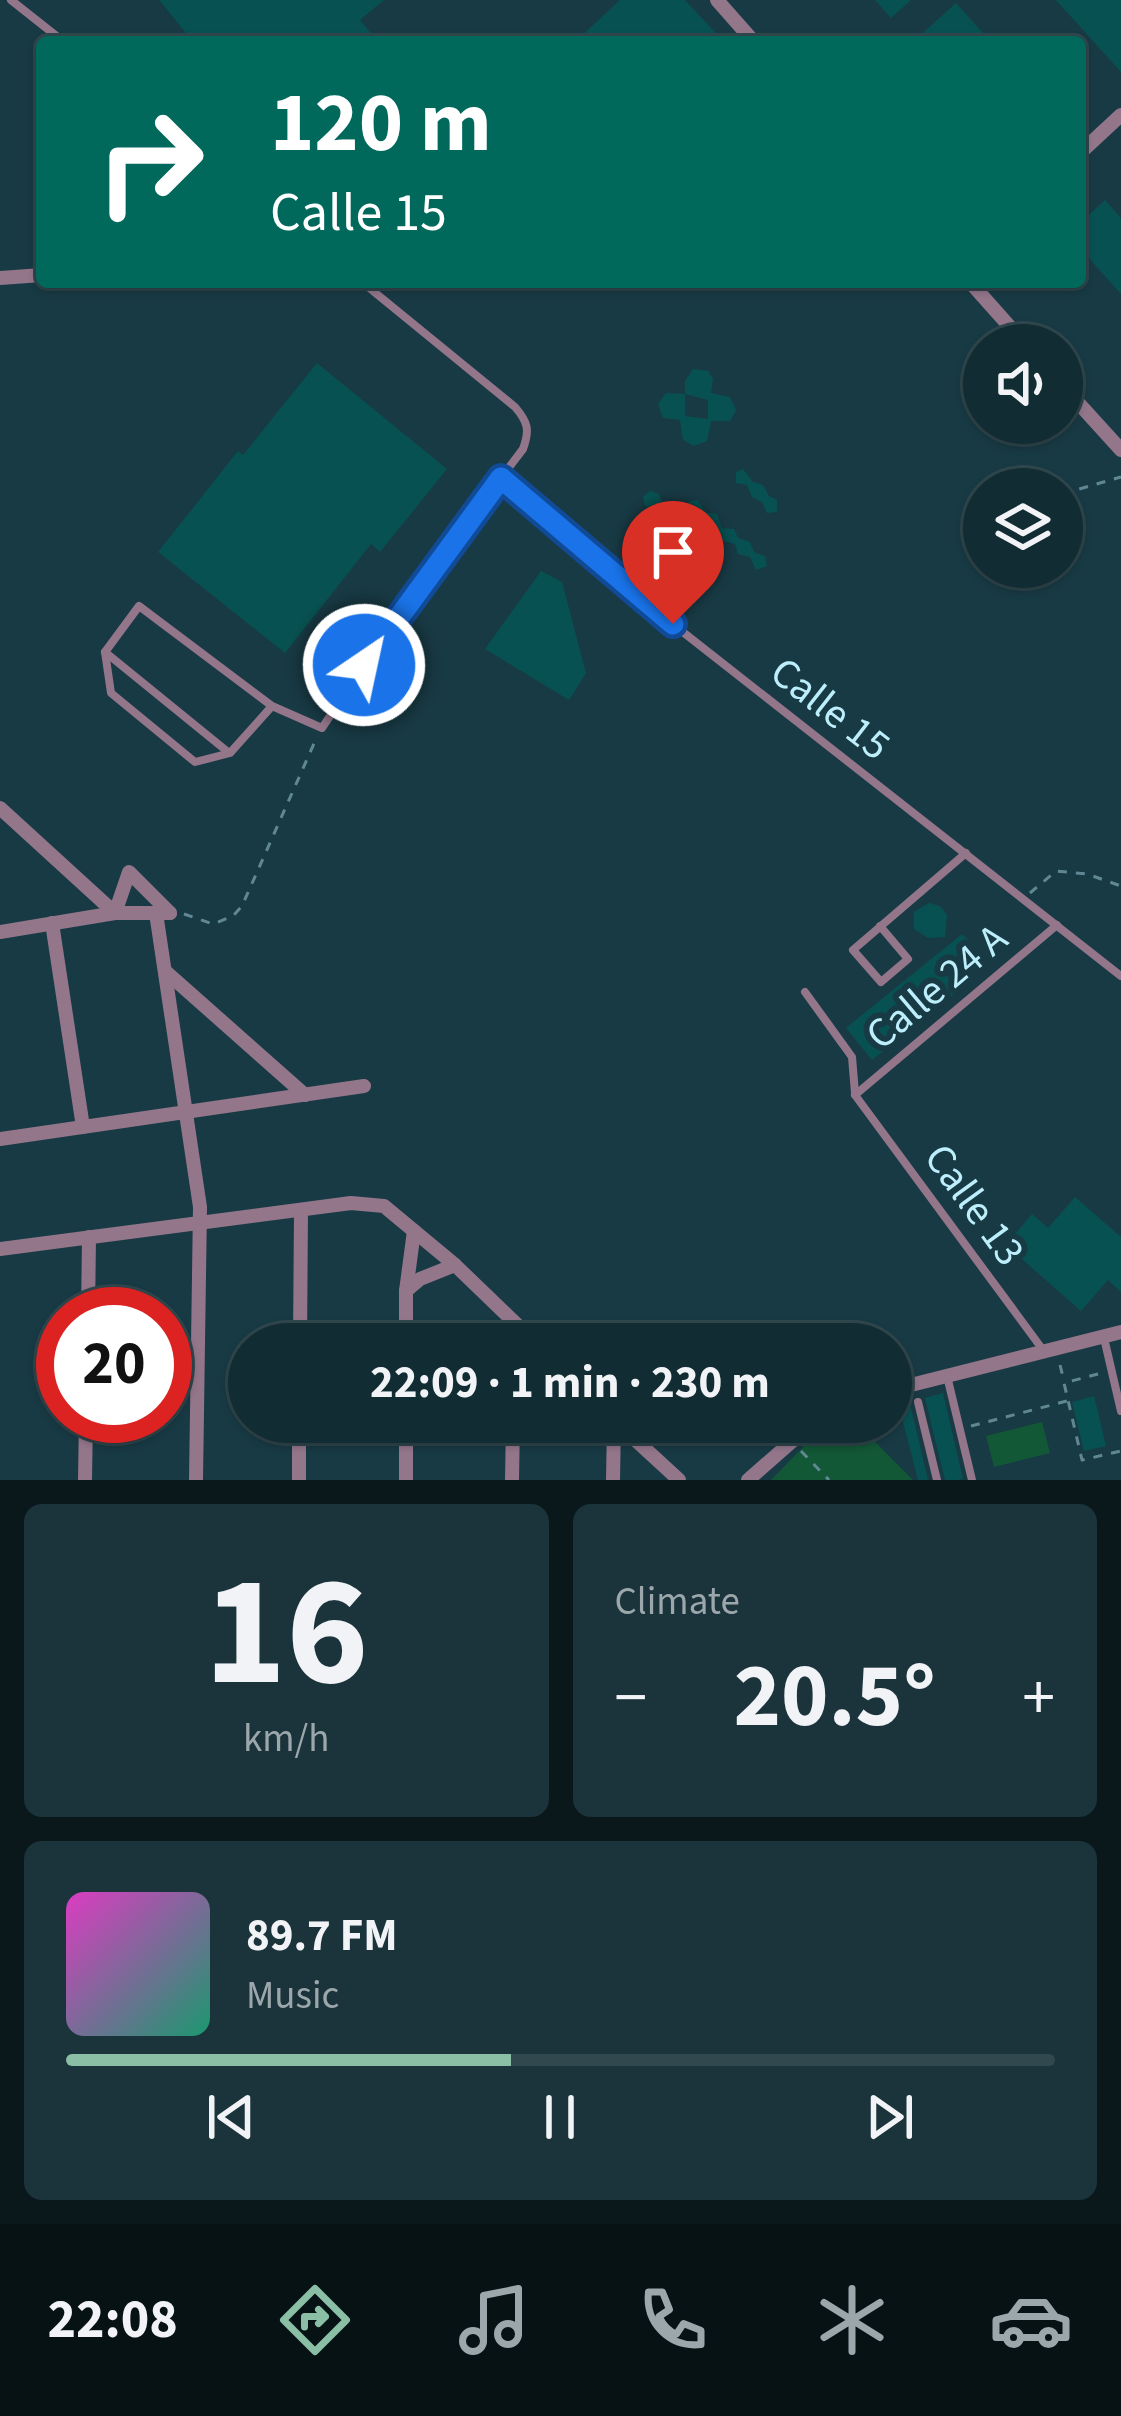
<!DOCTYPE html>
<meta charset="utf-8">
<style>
body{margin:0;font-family:"Source Sans 3",sans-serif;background:#1b343b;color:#f1f3f6;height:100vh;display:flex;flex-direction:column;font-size:45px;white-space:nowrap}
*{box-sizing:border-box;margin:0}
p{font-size:39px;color:#9ca7ac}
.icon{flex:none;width:66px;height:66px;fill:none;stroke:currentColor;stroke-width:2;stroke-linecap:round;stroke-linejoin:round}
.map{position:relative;height:1480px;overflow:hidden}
.sheet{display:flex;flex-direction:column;gap:24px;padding:24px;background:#0a181c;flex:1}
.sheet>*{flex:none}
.top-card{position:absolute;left:36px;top:36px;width:1050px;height:252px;border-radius:12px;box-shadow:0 3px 9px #0004,0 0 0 3px #31484e;background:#00695c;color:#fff;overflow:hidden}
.controls{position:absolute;left:963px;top:324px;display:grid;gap:24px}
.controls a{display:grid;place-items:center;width:120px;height:120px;border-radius:50%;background:#122c33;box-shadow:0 3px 9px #0004,0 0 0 3px #31484e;font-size:60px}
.speed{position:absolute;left:36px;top:1287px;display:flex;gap:24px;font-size:60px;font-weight:700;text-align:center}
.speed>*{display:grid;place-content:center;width:156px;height:156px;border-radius:50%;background:#122c33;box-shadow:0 3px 9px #0004,0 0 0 3px #31484e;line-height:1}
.speed .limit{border:18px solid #d22;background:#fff;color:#111}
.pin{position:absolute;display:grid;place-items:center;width:102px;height:102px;color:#fff;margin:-123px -51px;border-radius:50% 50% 50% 0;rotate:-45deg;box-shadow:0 0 12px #0007}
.pin .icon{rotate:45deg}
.me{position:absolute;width:132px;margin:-66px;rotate:34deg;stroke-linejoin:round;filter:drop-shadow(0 0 9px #0008)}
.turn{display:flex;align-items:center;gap:42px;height:252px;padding:0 36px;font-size:54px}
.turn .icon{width:156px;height:156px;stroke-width:2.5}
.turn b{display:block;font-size:84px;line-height:102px}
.big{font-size:90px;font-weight:700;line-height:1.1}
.sheet .card{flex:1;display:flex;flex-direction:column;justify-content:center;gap:18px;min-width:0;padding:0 42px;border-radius:18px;background:#1b343b}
.sheet .dial{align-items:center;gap:0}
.dial b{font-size:156px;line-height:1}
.song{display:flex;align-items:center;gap:36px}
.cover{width:144px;height:144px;border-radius:18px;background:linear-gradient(135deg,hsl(310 70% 55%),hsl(160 70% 35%))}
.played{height:12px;border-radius:6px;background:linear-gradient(90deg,#8abfa5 45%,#31484e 45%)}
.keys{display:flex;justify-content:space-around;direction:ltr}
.heat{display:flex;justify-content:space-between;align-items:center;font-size:66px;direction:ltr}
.sheet .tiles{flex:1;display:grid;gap:24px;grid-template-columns:1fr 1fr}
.card:last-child{grid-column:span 2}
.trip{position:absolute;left:228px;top:1323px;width:684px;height:120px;border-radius:60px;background:#122c33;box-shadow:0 3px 9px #0004,0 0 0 3px #31484e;font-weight:700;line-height:120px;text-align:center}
.dock{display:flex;height:192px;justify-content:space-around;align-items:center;background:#071214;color:#9ca7ac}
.dock .icon{width:84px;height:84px}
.dock .active{color:#8abfa5}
.dock b{font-size:54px;color:#f1f3f6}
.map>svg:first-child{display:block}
.green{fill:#125736}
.building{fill:#085152}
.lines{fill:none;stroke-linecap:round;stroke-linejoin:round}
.path{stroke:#608894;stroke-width:3;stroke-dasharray:9 9;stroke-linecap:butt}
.service{stroke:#94768b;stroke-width:8}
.minor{stroke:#94768b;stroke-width:14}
.route-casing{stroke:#114b97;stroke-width:30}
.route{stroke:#1a73e8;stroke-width:21}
.labels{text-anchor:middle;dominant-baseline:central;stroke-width:12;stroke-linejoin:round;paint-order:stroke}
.street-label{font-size:42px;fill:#bdeefc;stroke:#183a44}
</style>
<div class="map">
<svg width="1121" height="1480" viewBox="0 0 1121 1480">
<rect width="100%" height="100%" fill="#183a44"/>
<g class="green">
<polygon points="840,1422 855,1422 913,1480 771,1480 816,1434"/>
<polygon points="1042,1422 1050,1453 994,1467 986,1436"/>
</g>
<g class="building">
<polygon points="159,0 384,0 360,20 378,42 175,42 186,33"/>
<polygon points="620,0 685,0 724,42 575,42"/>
<polygon points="875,0 911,0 891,18"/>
<polygon points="1056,0 1121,0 1121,72"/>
<polygon points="956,3 991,42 913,42"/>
<polygon points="1105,200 1121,218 1121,294 1080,248 1080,223"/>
<polygon points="317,363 447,469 380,552 371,544 285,653 158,552 238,451 243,455"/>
<polygon points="693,369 708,371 713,379 711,393 730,397 736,410 730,421 711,421 707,441 694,446 683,440 680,420 663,418 658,404 666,393 685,394 685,416 708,419 708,400 685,394 685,381"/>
<polygon points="743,469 753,482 763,485 769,496 777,500 777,512 767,513 762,502 752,497 747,485 736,483 736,472"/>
<polygon points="650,491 659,494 663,505 673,505 683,513 690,501 698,500 705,512 717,514 722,528 734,529 738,538 750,542 754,552 765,556 767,566 756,570 750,557 738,554 735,544 714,539 709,550 697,551 692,539 678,534 675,524 663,522 657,511 645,506 643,497"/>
<polygon points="541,571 562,582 586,673 569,700 485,649"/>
<polygon points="929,903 940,906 947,915 945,937 928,938 914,929 914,912"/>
<polygon points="962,934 974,946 971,962 961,969 942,969 959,990 872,1060 846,1028"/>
<polygon points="1075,1197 1121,1237 1121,1292 1108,1280 1081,1311 1006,1245 1032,1214 1048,1228"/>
<polygon points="943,1393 963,1479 958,1480 945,1480 925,1398"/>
<polygon points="1094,1396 1106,1446 1084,1451 1072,1402"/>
<polygon points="910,1403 910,1404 928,1480 918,1480 899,1406"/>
</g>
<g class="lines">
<g class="path">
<polyline points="1062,494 1121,477"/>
<polyline points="973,519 984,516"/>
<polyline points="1030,893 1056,871 1087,874 1121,886"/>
<polyline points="184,914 213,924 233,916 242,906 316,739"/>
<polyline points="1060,1365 1064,1381"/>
<polyline points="1098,1374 1064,1383 1082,1460 1121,1451"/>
<polyline points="971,1426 1067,1401"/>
<polyline points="801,1451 829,1480"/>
</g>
<g class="service">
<polyline points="11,0 64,42"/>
<polyline points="1080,90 1080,96"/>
<polyline points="501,478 637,596 1121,976"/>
<polyline points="105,652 228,752"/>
<path d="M272 706 230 753 195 762 111 693 105 652 139 606 272 706 322 728 406 603 523 449C530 430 528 422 515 407L362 282"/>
<polyline points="880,926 908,959 881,982 853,950 966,853"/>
<polyline points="805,992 852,1057 855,1093"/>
<polyline points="855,1095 1043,1350"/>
<polyline points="855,1095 1057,925"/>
<polyline points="1104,1338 1121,1411"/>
<polyline points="947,1376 972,1480"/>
<polyline points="918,1402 937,1480"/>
</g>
<g class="minor">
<polyline points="717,0 754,42"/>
<polyline points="1080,153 1121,115"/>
<polyline points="0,278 42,275"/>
<polyline points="970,282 1026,345"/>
<polyline points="1062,385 1121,450"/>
<polyline points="0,808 115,913"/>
<polyline points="115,913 129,872 170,913"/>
<polyline points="156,913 200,1207 196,1480"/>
<polyline points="52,923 83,1127"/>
<polyline points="0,932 115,913 170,913"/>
<polyline points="165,971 305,1095"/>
<polyline points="0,1139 364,1086"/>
<polyline points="0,1249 351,1203 384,1206 455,1265 537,1344"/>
<polyline points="406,1291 420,1279 455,1265"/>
<polyline points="88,1314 89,1237"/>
<polyline points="300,1344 301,1210"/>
<polyline points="406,1344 406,1291 414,1231"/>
<polyline points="891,1390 1121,1332"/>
<polyline points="616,1422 679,1480"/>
<polyline points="85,1480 86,1416"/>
<polyline points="299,1480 299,1422"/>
<polyline points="406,1480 406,1422"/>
<polyline points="512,1480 513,1422"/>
<polyline points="613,1480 614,1422"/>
<polyline points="748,1480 814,1422"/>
</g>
</g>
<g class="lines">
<defs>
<polyline id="route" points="364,665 501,478 673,624"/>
</defs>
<use href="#route" class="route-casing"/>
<use href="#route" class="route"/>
</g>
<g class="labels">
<g class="street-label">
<text transform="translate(830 709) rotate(38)">Calle 15</text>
<text transform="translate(937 987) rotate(-40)">Calle 24 A</text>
<text transform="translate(974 1205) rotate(54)">Calle 13</text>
</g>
</g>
</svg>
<div class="controls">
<a><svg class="icon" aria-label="sound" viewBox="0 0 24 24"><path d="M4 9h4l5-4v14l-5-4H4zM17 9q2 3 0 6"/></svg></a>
<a><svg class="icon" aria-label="layers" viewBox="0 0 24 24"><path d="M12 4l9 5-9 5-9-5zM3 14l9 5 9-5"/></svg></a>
</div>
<div class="speed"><div class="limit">20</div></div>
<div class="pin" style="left:673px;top:624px;background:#d93025"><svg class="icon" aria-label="arrive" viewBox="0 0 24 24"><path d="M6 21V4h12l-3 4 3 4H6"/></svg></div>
<svg class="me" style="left:364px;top:665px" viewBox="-20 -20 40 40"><circle r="17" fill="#1a73e8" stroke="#fff" stroke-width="3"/><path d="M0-11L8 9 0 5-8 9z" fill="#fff"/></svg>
<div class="trip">22:09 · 1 min · 230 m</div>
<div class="top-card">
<div class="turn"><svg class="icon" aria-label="right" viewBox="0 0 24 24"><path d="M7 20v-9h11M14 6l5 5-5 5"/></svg><div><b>120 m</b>Calle 15</div></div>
</div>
</div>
<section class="sheet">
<div class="tiles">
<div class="card dial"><b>16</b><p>km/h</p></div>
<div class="card"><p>Climate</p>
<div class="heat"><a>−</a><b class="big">20.5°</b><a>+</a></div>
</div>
<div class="card">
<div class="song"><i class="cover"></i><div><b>89.7 FM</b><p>Music</p></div></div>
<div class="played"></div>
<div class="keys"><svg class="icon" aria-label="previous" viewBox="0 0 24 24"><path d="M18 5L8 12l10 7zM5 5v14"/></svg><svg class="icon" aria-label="pause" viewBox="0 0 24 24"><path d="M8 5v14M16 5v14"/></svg><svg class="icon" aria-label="next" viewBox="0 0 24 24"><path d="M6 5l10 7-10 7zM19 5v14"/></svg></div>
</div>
</div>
</section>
<nav class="dock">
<b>22:08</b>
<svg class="icon active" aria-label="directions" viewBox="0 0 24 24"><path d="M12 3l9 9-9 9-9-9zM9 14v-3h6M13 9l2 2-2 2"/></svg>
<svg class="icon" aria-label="music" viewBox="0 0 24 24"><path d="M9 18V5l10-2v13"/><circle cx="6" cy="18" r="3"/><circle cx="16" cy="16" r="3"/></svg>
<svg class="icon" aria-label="phone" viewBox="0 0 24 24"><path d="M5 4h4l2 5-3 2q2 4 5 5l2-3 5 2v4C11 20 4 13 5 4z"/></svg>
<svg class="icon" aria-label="climate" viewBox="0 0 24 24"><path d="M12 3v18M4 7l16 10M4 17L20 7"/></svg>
<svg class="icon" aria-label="car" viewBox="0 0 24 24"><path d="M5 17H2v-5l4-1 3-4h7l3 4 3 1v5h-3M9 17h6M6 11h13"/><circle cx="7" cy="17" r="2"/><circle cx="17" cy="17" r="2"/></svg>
</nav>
